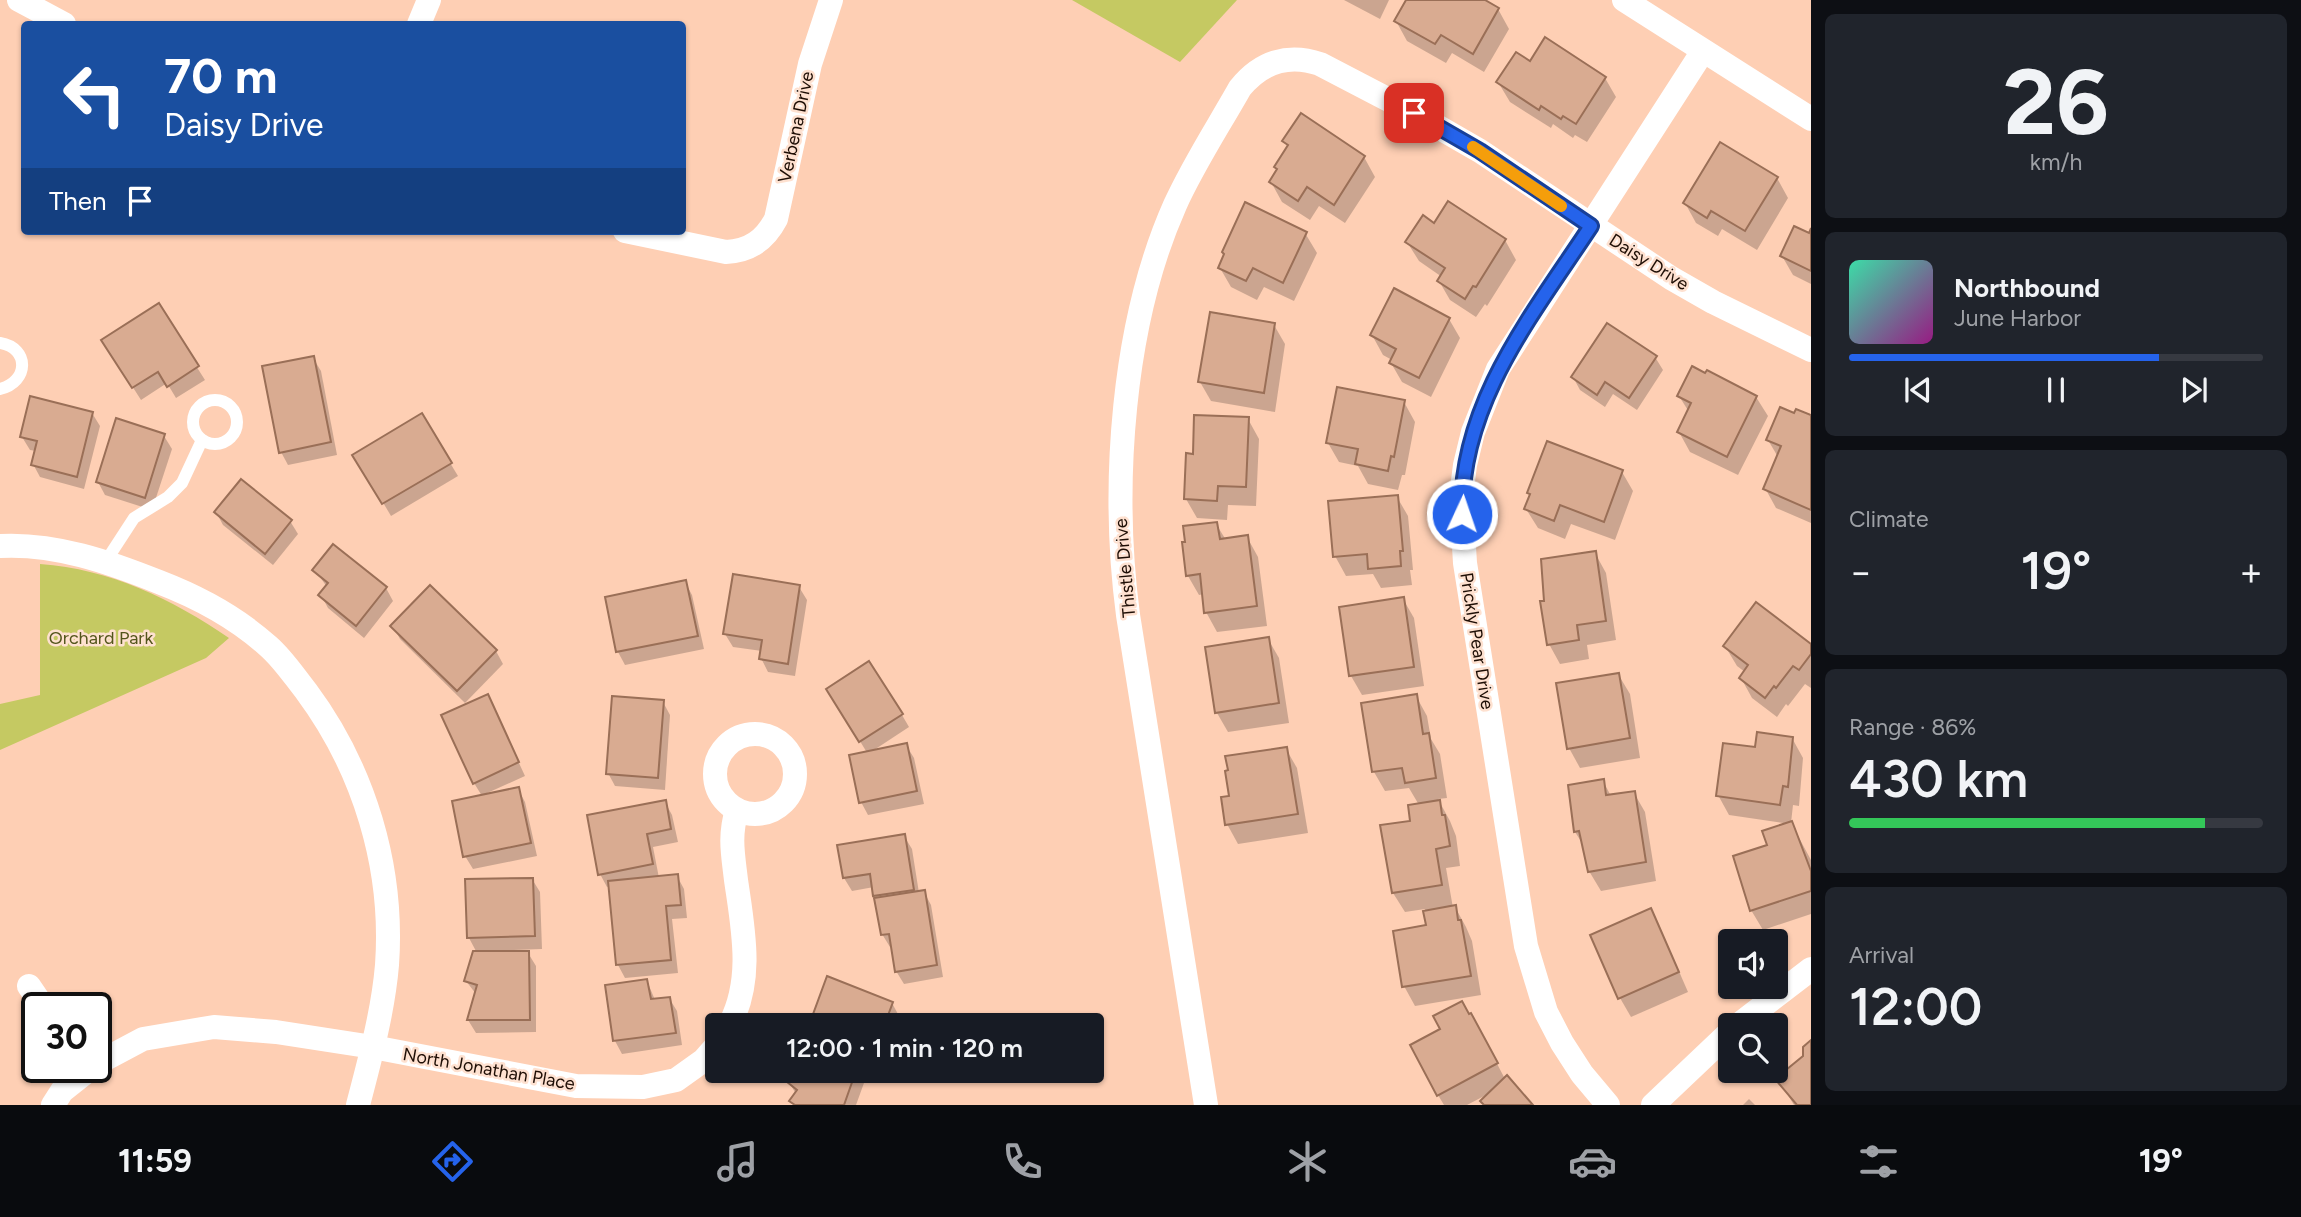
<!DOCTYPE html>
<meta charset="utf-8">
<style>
body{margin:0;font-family:Figtree,sans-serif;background:#20242c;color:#f1f3f6;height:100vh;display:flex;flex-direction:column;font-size:26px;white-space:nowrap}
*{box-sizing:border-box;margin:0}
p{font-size:23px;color:#9ea1a6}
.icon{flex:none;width:38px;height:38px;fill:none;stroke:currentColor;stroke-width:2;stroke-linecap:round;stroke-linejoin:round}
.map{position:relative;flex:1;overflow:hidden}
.sheet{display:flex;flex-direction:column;gap:14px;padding:14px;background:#0d0f14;width:490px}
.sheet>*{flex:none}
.hud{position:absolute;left:21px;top:21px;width:665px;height:214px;border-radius:7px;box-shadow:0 2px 5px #0004;background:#1a4fa0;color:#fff;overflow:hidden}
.controls{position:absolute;left:1718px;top:929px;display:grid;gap:14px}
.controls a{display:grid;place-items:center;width:70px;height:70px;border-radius:7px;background:#171b24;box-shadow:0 2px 5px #0004;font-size:35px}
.speed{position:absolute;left:21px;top:992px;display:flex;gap:14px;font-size:35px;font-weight:700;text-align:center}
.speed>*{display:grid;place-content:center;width:91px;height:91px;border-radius:50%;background:#171b24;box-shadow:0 2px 5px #0004;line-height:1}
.speed .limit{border:4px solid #111;border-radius:10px;background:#fff;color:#111}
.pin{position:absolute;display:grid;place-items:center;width:60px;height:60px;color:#fff;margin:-30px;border-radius:14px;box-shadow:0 4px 10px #0006}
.me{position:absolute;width:77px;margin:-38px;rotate:3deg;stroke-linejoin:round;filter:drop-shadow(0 0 5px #0008)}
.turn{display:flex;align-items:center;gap:24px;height:147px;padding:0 28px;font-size:32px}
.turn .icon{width:91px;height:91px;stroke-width:2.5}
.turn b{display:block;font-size:49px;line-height:60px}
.then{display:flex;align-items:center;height:66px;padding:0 28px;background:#0003;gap:14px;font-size:26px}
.big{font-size:52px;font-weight:600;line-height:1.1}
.sheet .card{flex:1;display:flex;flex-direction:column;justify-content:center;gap:10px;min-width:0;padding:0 24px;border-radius:10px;background:#20242c}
.sheet .dial{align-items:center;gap:0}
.dial b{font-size:91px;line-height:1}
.song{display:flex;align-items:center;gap:21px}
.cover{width:84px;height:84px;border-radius:10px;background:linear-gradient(135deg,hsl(160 70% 55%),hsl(310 70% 35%))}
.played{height:7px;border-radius:4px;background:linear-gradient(90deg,#2563eb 75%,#363941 75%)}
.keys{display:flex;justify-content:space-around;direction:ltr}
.heat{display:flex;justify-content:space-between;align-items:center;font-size:38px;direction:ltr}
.charge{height:10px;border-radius:5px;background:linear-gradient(90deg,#34c759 86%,#363941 0)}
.trip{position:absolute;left:705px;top:1013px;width:399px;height:70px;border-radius:7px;background:#171b24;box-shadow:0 2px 5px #0004;font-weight:600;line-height:70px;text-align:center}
.tabs{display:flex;height:112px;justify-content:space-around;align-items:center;background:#090b0e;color:#9ea1a6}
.tabs .icon{width:49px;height:49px}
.tabs .selected{color:#2563eb}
.tabs b{font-size:32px;color:#f1f3f6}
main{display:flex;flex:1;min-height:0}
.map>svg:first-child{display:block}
.green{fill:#c5c962}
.shadow{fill:#0003}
.building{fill:#d9ab91;stroke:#9a6f57;stroke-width:2}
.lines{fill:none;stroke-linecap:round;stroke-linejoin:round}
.service{stroke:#fff;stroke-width:12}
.minor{stroke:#fff;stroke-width:24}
.route-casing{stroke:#184099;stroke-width:18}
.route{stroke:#2563eb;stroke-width:12}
.slow{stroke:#f59e0b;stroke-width:12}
.labels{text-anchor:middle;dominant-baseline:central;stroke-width:5;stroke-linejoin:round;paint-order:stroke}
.street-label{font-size:18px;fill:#1e0e05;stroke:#fee1d0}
.park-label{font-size:18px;fill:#53551b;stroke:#fee1d0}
</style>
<main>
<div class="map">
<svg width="1811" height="1105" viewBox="0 0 1811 1105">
<rect width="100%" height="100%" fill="#fecfb4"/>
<g class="green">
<polygon points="1072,0 1237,0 1180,62"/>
<path d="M40 564C110 569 172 599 229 638L206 658 0 750V704L40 695Z"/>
</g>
<g class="shadow">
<polygon points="1344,0 1389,0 1380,19"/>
<polygon points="1408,0 1481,0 1498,9 1509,29 1484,72 1452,53 1446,63 1407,41 1396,21"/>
<polygon points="1531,63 1605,78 1616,97 1587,142 1575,135 1573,138 1553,124 1551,128 1510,102 1498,82"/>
<polygon points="1284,141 1364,157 1375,177 1345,223 1319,206 1310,220 1282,202 1271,182 1288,148"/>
<polygon points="1777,178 1788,198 1757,250 1722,229 1718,236 1696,223 1685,203"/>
<polygon points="1434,225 1505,240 1516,260 1487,306 1485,304 1476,317 1450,300 1439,281 1442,277 1419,261 1407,242"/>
<polygon points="1811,232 1811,284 1793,275 1782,256"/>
<polygon points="1305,233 1317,253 1294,301 1264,287 1257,300 1231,287 1220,268"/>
<polygon points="158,306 205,380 176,398 167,383 141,400 111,353"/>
<polygon points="1449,319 1460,338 1431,397 1402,382 1391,363 1392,360 1383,355 1372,335"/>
<polygon points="1274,325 1285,344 1275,412 1211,401 1200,382"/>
<polygon points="1655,357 1663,370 1637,410 1613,394 1605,407 1580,390 1573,377"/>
<polygon points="313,358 321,371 337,455 288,465 281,452"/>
<polygon points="1706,376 1756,397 1768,416 1738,475 1690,452 1679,432 1689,412 1679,396"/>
<polygon points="1404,402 1415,422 1405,475 1402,475 1398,490 1368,484 1358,466 1339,462 1328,443"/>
<polygon points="92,413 100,426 84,489 40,477 33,464 36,451 30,450 22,437"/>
<polygon points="421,415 458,476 391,516 355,455"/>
<polygon points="1795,416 1811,417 1811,523 1776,508 1765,488 1778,457 1768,440"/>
<polygon points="1248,419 1259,439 1256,506 1228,505 1227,520 1197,518 1186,499 1194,456"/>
<polygon points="164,436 172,449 152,510 105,495 98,482"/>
<polygon points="1622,472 1633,491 1615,540 1571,524 1565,539 1538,528 1526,509 1531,497 1529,493"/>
<polygon points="1397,497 1408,516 1413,570 1410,570 1412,585 1381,588 1373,574 1346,576 1335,556"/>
<polygon points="216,512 290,521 298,534 273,565 223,525"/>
<polygon points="1216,524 1226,540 1247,537 1258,557 1267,626 1217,632 1206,612 1204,594 1199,595 1188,576"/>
<polygon points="334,546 386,588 393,601 364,638 328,608 321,595 327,587 315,570"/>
<polygon points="1595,553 1606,573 1616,640 1587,645 1589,659 1560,664 1549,644"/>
<polygon points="685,582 692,595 704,649 625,665 618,652 607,598"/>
<polygon points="799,587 807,600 795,676 768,672 761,658 762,651 733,647 725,634"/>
<polygon points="1403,599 1414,618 1424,686 1362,695 1351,676"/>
<polygon points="393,626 496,651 503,664 465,703 400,639"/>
<polygon points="1268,639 1279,658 1289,723 1228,732 1217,713"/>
<polygon points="1725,646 1811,646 1811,688 1805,684 1788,706 1786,704 1777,717 1752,698 1741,678 1745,672 1737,666"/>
<polygon points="1618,674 1630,694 1640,758 1580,768 1569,748"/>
<polygon points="488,696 525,776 485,794 518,789 525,802 537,856 473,869 465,856 482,796 474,783"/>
<polygon points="1416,696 1427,716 1431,739 1440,754 1447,798 1438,799 1450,821 1456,836 1460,866 1446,868 1453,908 1455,907 1466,927 1472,941 1481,995 1415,1006 1404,986 1428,927 1425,909 1405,912 1393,893 1412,822 1419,805 1409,788 1385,791 1374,772"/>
<polygon points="663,702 670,715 665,790 615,786 608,773"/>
<polygon points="836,702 902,715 909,727 871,752 906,745 914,758 924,804 868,815 861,802 866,751"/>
<polygon points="1792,738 1803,758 1799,806 1793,805 1791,823 1811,860 1811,914 1763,930 1751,910 1769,846 1790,824 1729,815 1718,795 1756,749"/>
<polygon points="1286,749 1297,768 1308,833 1238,844 1227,824 1231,797"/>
<polygon points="1603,781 1611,796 1634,793 1645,812 1656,881 1601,891 1589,871 1584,846 1575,832 1570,786"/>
<polygon points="665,802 672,815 678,842 653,847 659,878 677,876 684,889 687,918 672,919 678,973 625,978 618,965 610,886 607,887 600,874"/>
<polygon points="904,836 912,849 919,893 924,892 931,905 943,977 904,984 896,971 893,947 890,947 882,934 874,887 852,891 844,878 839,846"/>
<polygon points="532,879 540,892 542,949 514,950 514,953 528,953 536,966 536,1032 476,1033 468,1020 476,994 466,981 477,953 469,938"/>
<polygon points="1650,911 1661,930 1688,992 1631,1017 1620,998"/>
<polygon points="647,981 655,1000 669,998 677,1011 682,1045 622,1054 615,1041 607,987"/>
<polygon points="892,1003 899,1016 896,1026 819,1026 814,1017"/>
<polygon points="1482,1035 1505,1079 1531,1105 1484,1105 1488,1094 1467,1105 1444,1105 1438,1095"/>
<polygon points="1811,1042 1811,1105 1794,1105 1778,1079 1805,1057"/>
<polygon points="793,1071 857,1071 864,1083 856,1105 793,1105 791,1101 796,1094 789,1082"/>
<polygon points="859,1071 878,1071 876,1077"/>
<polygon points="1749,1099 1755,1105 1743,1105"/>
</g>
<g class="building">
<polygon points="1406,0 1485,0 1499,8 1473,54 1441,35 1435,44 1394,21"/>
<polygon points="1545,37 1606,77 1576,124 1563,116 1561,119 1541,106 1539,110 1496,82 1516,52 1530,61"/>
<polygon points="1301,113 1365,156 1334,205 1307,187 1298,201 1269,182 1277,169 1274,167 1288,145 1282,141"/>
<polygon points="1720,142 1778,177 1745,231 1711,211 1707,218 1683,203"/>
<polygon points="1448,201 1506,239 1476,287 1473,286 1465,299 1437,281 1445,268 1405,242 1423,215 1434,223"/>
<polygon points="1245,202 1307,232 1283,283 1253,268 1246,281 1218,268 1224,254 1222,252"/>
<polygon points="1794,226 1809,233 1811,228 1811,271 1780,256"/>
<polygon points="1394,288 1450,318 1419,378 1389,363 1396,349 1370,335"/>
<polygon points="159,303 199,366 167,387 158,372 132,388 101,340"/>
<polygon points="1210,312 1275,323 1264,393 1198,382"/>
<polygon points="1607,323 1657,356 1629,398 1605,382 1597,395 1571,377"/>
<polygon points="314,356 331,442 279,453 262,366"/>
<polygon points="1692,366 1705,373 1707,370 1757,396 1727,457 1677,432 1691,403 1677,396"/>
<polygon points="1337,387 1405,400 1394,457 1391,456 1388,471 1355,464 1358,449 1326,443"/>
<polygon points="30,396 93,412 77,477 31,465 37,441 20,437"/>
<polygon points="1780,407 1794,413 1796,409 1811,415 1811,510 1763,489 1781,446 1766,440"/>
<polygon points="422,413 452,463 382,504 352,455"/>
<polygon points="1194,415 1249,417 1246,487 1218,486 1217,501 1184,499 1186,453 1193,454"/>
<polygon points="116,418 165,434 145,498 96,482"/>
<polygon points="1547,441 1623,470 1604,522 1560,505 1554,521 1524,509 1530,494 1527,493"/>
<polygon points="241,479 292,520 265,554 214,512"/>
<polygon points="1398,495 1403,551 1400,551 1401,566 1368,569 1367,554 1333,557 1328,501"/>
<polygon points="1217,522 1220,539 1248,535 1257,606 1204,613 1200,574 1186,576 1182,542 1185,542 1183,526"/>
<polygon points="333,544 387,587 356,626 318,595 328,583 312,570"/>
<polygon points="1596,551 1606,621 1577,625 1579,640 1547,645 1540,601 1544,601 1541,559"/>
<polygon points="733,574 800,585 788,664 759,659 762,640 723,634"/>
<polygon points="686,580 698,636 616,652 605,597"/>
<polygon points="430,585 497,650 457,691 390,626"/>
<polygon points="1404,597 1414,667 1349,676 1339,607"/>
<polygon points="1756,602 1811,644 1811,654 1799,670 1793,666 1776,688 1774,686 1765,698 1739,678 1748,665 1723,646"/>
<polygon points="1269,637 1279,703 1215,713 1205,647"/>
<polygon points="869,661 903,714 859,742 826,689"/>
<polygon points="1619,673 1630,738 1567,749 1556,683"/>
<polygon points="488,694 519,762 473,784 441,715"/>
<polygon points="1417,694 1423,734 1429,733 1436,778 1405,783 1402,768 1372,772 1361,703"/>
<polygon points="612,696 664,700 658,778 606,774"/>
<polygon points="1757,732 1793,737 1788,787 1783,786 1780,805 1716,796 1723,743 1755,747"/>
<polygon points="907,743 917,791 859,803 849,755"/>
<polygon points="1287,747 1298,814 1225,825 1221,797 1229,796 1225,771 1228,770 1225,756"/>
<polygon points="1604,779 1606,795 1635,791 1646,862 1588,872 1579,831 1574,832 1568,785"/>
<polygon points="519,787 531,843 463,857 452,801"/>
<polygon points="666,800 671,829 647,834 653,864 598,875 587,815"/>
<polygon points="1440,800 1442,815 1445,815 1450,846 1436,849 1442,885 1392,893 1380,825 1410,821 1408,805"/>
<polygon points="1792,821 1811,871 1811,891 1750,911 1733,856 1767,845 1762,831"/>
<polygon points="905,834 914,890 873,896 870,874 843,878 837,845"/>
<polygon points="678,874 681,905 666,906 671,960 616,965 608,881"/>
<polygon points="533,878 535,936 467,938 465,879"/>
<polygon points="925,890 937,965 895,972 889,934 881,935 874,898"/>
<polygon points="1456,905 1458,920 1461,920 1471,976 1402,987 1393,931 1426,925 1423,911"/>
<polygon points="1651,908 1679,972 1618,999 1590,935"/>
<polygon points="473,951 529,951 530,1020 467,1020 477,985 464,981"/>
<polygon points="827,976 893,1002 884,1026 833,1026 812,1017"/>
<polygon points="647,979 651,999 670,997 676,1033 613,1041 605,985"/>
<polygon points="1462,1001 1469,1014 1471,1013 1498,1063 1437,1096 1410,1045 1440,1029 1433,1016"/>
<polygon points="1811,1040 1811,1105 1797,1105 1775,1079 1803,1056 1803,1047"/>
<polygon points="791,1071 856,1071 844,1105 795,1105 789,1101 797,1090 787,1082"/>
<polygon points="1507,1075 1533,1105 1484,1105 1480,1101"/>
</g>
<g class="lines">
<g class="service">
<path d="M0 343C30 348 29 382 0 389"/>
<circle cx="215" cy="422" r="22"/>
<polyline points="106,561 134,518 168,497 182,483 202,440"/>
</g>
<g class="minor">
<polyline points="19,0 64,24"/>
<polyline points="1624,0 1811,119"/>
<polyline points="419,24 429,0"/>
<path d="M625 231 726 252C750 251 765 240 776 219L810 64 831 0"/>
<path d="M0 546C55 543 109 562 159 582 198 597 237 618 268 646 283 659 294 676 306 691 364 769 394 867 387 965 383 1012 370 1059 358 1105"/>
<circle cx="755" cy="774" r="40"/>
<polyline points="29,986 44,1008"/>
<path d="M729 1026C754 980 743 929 736 880 733 854 729 836 737 810"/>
<polyline points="1737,1026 1811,969"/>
<polyline points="96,1064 143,1039 214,1027 276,1032 373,1047 576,1086 643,1087 676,1080 704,1060 718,1044"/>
<polyline points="53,1105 62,1091 91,1068"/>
<path d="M1206 1105 1128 615C1111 486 1122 324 1175 205 1193 165 1218 127 1240 88 1261 62 1288 53 1320 64L1414 113 1480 151 1671 278 1713 302 1811 350"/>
<polyline points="1608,1105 1582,1074 1562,1043 1546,1012 1526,946 1465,563 1461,497 1465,465 1473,432 1498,369 1703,51"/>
<polyline points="1653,1105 1731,1031"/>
</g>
</g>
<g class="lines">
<defs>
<path id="route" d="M1414 113 1480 151 1591 226C1533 314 1460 403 1462 514"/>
</defs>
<use href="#route" class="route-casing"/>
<use href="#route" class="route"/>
<polyline class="slow" points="1473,147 1561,206"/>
</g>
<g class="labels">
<g class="street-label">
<text transform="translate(796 127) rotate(-78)">Verbena Drive</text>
<text transform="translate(1649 262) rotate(32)">Daisy Drive</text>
<text transform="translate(1125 568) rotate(-95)">Thistle Drive</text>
<text transform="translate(1477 641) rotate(81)">Prickly Pear Drive</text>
<text transform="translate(489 1069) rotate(10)">North Jonathan Place</text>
</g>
<g class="park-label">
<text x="101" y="638">Orchard Park</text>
</g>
</g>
</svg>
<div class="controls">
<a><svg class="icon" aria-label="sound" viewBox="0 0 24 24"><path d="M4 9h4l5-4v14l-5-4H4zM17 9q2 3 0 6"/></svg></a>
<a><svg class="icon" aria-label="search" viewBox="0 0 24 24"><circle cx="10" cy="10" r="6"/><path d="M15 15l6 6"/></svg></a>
</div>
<div class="speed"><div class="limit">30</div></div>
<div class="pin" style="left:1414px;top:113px;background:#d93025"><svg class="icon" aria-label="arrive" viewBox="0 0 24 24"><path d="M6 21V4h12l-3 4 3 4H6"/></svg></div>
<svg class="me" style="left:1462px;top:514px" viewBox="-20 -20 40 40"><circle r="17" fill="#2563eb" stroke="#fff" stroke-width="3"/><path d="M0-11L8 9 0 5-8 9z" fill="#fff"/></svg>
<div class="trip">12:00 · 1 min · 120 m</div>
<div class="hud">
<div class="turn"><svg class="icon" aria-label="left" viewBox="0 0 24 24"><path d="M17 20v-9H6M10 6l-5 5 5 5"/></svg><div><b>70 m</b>Daisy Drive</div></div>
<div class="then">Then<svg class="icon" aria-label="arrive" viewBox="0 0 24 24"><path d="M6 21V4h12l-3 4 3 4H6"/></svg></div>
</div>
</div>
<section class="sheet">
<div class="card dial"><b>26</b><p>km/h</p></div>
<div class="card">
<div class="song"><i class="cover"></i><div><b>Northbound</b><p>June Harbor</p></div></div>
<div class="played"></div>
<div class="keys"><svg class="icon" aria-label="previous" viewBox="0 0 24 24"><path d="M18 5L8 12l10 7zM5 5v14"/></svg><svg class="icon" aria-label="pause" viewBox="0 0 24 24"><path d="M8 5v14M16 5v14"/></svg><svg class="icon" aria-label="next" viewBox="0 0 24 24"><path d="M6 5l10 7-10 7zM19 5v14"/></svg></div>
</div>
<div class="card"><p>Climate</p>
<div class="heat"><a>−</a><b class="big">19°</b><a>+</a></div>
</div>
<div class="card"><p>Range · 86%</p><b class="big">430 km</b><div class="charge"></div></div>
<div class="card"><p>Arrival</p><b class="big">12:00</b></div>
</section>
</main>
<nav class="tabs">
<b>11:59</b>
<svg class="icon selected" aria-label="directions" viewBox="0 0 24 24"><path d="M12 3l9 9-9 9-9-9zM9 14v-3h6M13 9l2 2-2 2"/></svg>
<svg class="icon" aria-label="music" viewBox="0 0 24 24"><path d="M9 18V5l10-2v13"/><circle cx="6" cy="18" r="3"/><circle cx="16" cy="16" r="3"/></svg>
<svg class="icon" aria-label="phone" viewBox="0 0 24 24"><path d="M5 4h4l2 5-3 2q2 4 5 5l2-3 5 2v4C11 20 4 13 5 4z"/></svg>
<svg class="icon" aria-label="climate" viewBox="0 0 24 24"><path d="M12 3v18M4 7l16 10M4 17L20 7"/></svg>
<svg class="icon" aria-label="car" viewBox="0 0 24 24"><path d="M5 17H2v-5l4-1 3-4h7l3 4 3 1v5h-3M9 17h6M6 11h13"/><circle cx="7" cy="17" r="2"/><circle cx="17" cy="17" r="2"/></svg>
<svg class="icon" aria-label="filters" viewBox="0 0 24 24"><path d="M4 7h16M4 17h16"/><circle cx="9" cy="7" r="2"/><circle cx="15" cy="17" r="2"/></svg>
<b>19°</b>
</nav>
